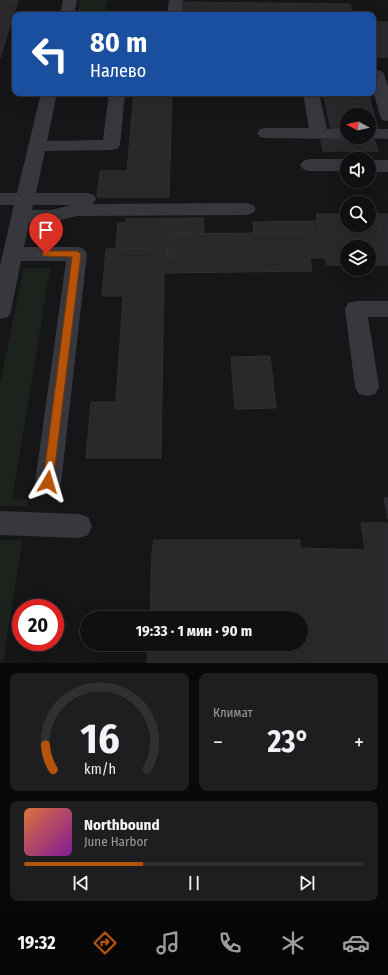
<!DOCTYPE html>
<html lang="ru">
<meta charset="utf-8">
<style>
body{margin:0;font-family:"Fira Sans Condensed",sans-serif;background:#1e1e20;color:#f1f3f6;height:100vh;display:flex;flex-direction:column;font-size:15px;white-space:nowrap}
*{box-sizing:border-box;margin:0}
p{font-size:13px;color:#9c9d9f}
.icon{flex:none;width:22px;height:22px;fill:none;stroke:currentColor;stroke-width:2;stroke-linecap:round;stroke-linejoin:round}
.map{position:relative;height:663px;overflow:hidden}
.panel{display:flex;flex-direction:column;gap:10px;padding:10px;background:#09090a;flex:1}
.panel>*{flex:none}
.top-card{position:absolute;left:12px;top:12px;width:364px;height:84px;border-radius:8px;box-shadow:0 4px 16px #0002,0 0 0 1px #303032;background:#1a4fa0;color:#fff;overflow:hidden}
.needle{width:26px;rotate:278deg}
.tools{position:absolute;left:340px;top:108px;display:grid;gap:8px}
.tools a{display:grid;place-items:center;width:36px;height:36px;border-radius:50%;background:#101012;box-shadow:0 4px 16px #0002,0 0 0 1px #303032;font-size:20px}
.speed{position:absolute;left:12px;top:599px;display:flex;gap:8px;font-size:20px;font-weight:700;text-align:center}
.speed>*{display:grid;place-content:center;width:52px;height:52px;border-radius:50%;background:#101012;box-shadow:0 4px 16px #0002,0 0 0 1px #303032;line-height:1}
.speed .limit{border:6px solid #d22;background:#fff;color:#111}
.pin{position:absolute;display:grid;place-items:center;width:34px;height:34px;color:#fff;margin:-41px -17px;border-radius:50% 50% 50% 0;rotate:-45deg;box-shadow:0 0 4px #0007}
.pin .icon{rotate:45deg}
.me{position:absolute;width:44px;margin:-22px;rotate:7deg;stroke-linejoin:round;filter:drop-shadow(0 0 3px #0008)}
.turn{display:flex;align-items:center;gap:14px;height:84px;padding:0 12px;font-size:18px}
.turn .icon{width:52px;height:52px;stroke-width:2.5}
.turn b{display:block;font-size:28px;line-height:34px}
.big{font-size:30px;font-weight:700;line-height:1.1}
.panel .tile{flex:1;display:flex;flex-direction:column;justify-content:center;gap:6px;min-width:0;padding:0 14px;border-radius:8px;background:#1e1e20}
.panel .dial{align-items:center;gap:0}
.dial svg{height:104px;overflow:visible;fill:none;stroke:#303032;stroke-width:7;stroke-linecap:round;text-anchor:middle}
.dial text{fill:#f1f3f6;stroke:none}
.song{display:flex;align-items:center;gap:12px}
.cover{width:48px;height:48px;border-radius:6px;background:linear-gradient(135deg,hsl(20 70% 55%),hsl(290 70% 35%))}
.played{height:4px;border-radius:2px;background:linear-gradient(90deg,#b45309 35%,#303032 35%)}
.keys{display:flex;justify-content:space-around;direction:ltr}
.heat{display:flex;justify-content:space-between;align-items:center;font-size:22px;direction:ltr}
.panel .tiles{flex:1;display:grid;gap:10px;grid-template-columns:1fr 1fr}
.tile:last-child{grid-column:span 2}
.trip{position:absolute;left:80px;top:611px;width:228px;height:40px;border-radius:20px;background:#101012;box-shadow:0 4px 16px #0002,0 0 0 1px #303032;font-weight:700;line-height:40px;text-align:center}
.tabs{display:flex;height:64px;justify-content:space-around;align-items:center;background:#060607;color:#9c9d9f}
.tabs .icon{width:28px;height:28px}
.tabs .current{color:#b45309}
.tabs b{font-size:18px;color:#f1f3f6}
.map>svg:first-child{display:block}
.green{fill:#1c231d}
.building{fill:#29292c;stroke:#303034}
.lines{fill:none;stroke-linecap:round;stroke-linejoin:round}
.minor{fill:#37383d;fill-rule:evenodd}
.route{fill:#b45309;stroke:#753606}
</style>
<div class="map">
<svg width="388" height="663" viewBox="0 0 388 663">
<rect width="100%" height="100%" fill="#161618"/>
<g class="green">
<polygon points="80,0 107,0 105,13 77,13"/>
<polygon points="24,268 50,268 12,499 28,500 27,506 0,506 0,384"/>
<polygon points="0,540 22,540 3,663 0,663"/>
</g>
<g class="building">
<polygon points="0,0 18,0 0,58"/>
<polygon points="179,2 350,4 352,13 373,13 375,22 388,22 388,57 373,57 373,15 178,15"/>
<polygon points="134,93 172,93 169,197 97,197 100,171 127,171"/>
<polygon points="323,93 368,93 378,129 369,129 369,115 347,115 347,129 331,129"/>
<polygon points="374,139 378,151 323,151 321,140"/>
<polygon points="316,214 347,214 347,225 369,225 369,214 376,214 388,259 388,265 369,265 369,247 347,247 347,265 327,265"/>
<polygon points="376,214 388,214 388,259"/>
<polygon points="203,218 204,234 175,234 174,258 167,258 167,248 116,248 118,223 126,223 126,219"/>
<polygon points="318,221 326,258 310,258 306,233 254,233 253,222"/>
<polygon points="254,233 306,233 312,271 164,273 161,458 86,458 91,402 116,402 123,296 102,296 106,249 167,248 167,258 174,258 175,234"/>
<polygon points="270,356 276,408 235,409 231,357"/>
<polygon points="384,498 388,498 388,519"/>
<polygon points="361,523 388,523 388,663 147,663 148,644 301,644 301,618 150,618 152,551 154,540 300,540 300,548 365,550"/>
</g>
<g class="lines">
<g class="minor">
<polygon points="63,0 77,0 74,15 60,15"/>
<polygon points="169,0 183,0 181,15 167,15"/>
<polygon points="377,70 383,72 388,86 388,121 382,120 380,116 373,90 373,71"/>
<path d="M41 93H57L47 141 103 140 109 93H125L120 145 117 149 111 150 45 151 36 193H87L94 195 96 199 92 204 246 203 253 205 256 209 253 213 246 215 77 216 52 222 29 223 24 247H77L84 249 87 254 61 483 57 491 48 494 39 491 35 483 66 261H21L11 311 8 317 0 319V266L14 205H0V193H17ZM33 205H71L52 210H32Z"/>
<polygon points="303,93 319,93 327,129 347,129 347,137 353,138 347,139 266,138 260,137 257,133 260,129 266,128 309,128"/>
<polygon points="369,129 388,129 388,139 363,138 369,137"/>
<polygon points="309,159 347,159 347,171 309,171 303,169 300,165 303,161"/>
<rect x="369" y="160" width="19" height="12"/>
<polygon points="356,301 388,301 388,317 368,317 379,387 375,394 367,396 359,394 355,387 345,309 348,303"/>
<polygon points="0,511 79,514 88,517 92,526 88,535 79,538 0,535"/>
</g>
</g>
<polygon class="route" points="46,251 77,251 81,254 53,482 52,486 48,487 44,486 43,482 72,257 43,256 42,254 43,252"/>
</svg>
<div class="tools">
<a><svg class="needle" viewBox="-14 -14 28 28"><path d="M0-13l5 13h-10z" fill="#e53935"/><path d="M0 13l5-13h-10z" fill="#9c9d9f"/></svg></a>
<a><svg class="icon" aria-label="sound" viewBox="0 0 24 24"><path d="M4 9h4l5-4v14l-5-4H4zM17 9q2 3 0 6"/></svg></a>
<a><svg class="icon" aria-label="search" viewBox="0 0 24 24"><circle cx="10" cy="10" r="6"/><path d="M15 15l6 6"/></svg></a>
<a><svg class="icon" aria-label="layers" viewBox="0 0 24 24"><path d="M12 4l9 5-9 5-9-5zM3 14l9 5 9-5"/></svg></a>
</div>
<div class="speed"><div class="limit">20</div></div>
<div class="pin" style="left:46px;top:254px;background:#d93025"><svg class="icon" aria-label="arrive" viewBox="0 0 24 24"><path d="M6 21V4h12l-3 4 3 4H6"/></svg></div>
<svg class="me" style="left:48px;top:482px" viewBox="-20 -20 40 40"><path d="M0-17L14 15 0 8-14 15z" fill="#b45309" stroke="#fff" stroke-width="4"/></svg>
<div class="trip">19:33 · 1 мин · 90 m</div>
<div class="top-card">
<div class="turn"><svg class="icon" aria-label="left" viewBox="0 0 24 24"><path d="M17 20v-9H6M10 6l-5 5 5 5"/></svg><div><b>80 m</b>Налево</div></div>
</div>
</div>
<section class="panel">
<div class="tiles">
<div class="tile dial"><svg viewBox="0 0 100 80">
<path d="M14 69A42 42 0 1 1 86 69"/>
<path d="M14 69A42 42 0 0 1 8 50" stroke="#b45309"/>
<text x="50" y="56" font-size="32" font-weight="700">16</text>
<text x="50" y="72" font-size="11">km/h</text>
</svg></div>
<div class="tile"><p>Климат</p>
<div class="heat"><a>−</a><b class="big">23°</b><a>+</a></div>
</div>
<div class="tile">
<div class="song"><i class="cover"></i><div><b>Northbound</b><p>June Harbor</p></div></div>
<div class="played"></div>
<div class="keys"><svg class="icon" aria-label="previous" viewBox="0 0 24 24"><path d="M18 5L8 12l10 7zM5 5v14"/></svg><svg class="icon" aria-label="pause" viewBox="0 0 24 24"><path d="M8 5v14M16 5v14"/></svg><svg class="icon" aria-label="next" viewBox="0 0 24 24"><path d="M6 5l10 7-10 7zM19 5v14"/></svg></div>
</div>
</div>
</section>
<nav class="tabs">
<b>19:32</b>
<svg class="icon current" aria-label="directions" viewBox="0 0 24 24"><path d="M12 3l9 9-9 9-9-9zM9 14v-3h6M13 9l2 2-2 2"/></svg>
<svg class="icon" aria-label="music" viewBox="0 0 24 24"><path d="M9 18V5l10-2v13"/><circle cx="6" cy="18" r="3"/><circle cx="16" cy="16" r="3"/></svg>
<svg class="icon" aria-label="phone" viewBox="0 0 24 24"><path d="M5 4h4l2 5-3 2q2 4 5 5l2-3 5 2v4C11 20 4 13 5 4z"/></svg>
<svg class="icon" aria-label="climate" viewBox="0 0 24 24"><path d="M12 3v18M4 7l16 10M4 17L20 7"/></svg>
<svg class="icon" aria-label="car" viewBox="0 0 24 24"><path d="M5 17H2v-5l4-1 3-4h7l3 4 3 1v5h-3M9 17h6M6 11h13"/><circle cx="7" cy="17" r="2"/><circle cx="17" cy="17" r="2"/></svg>
</nav>
